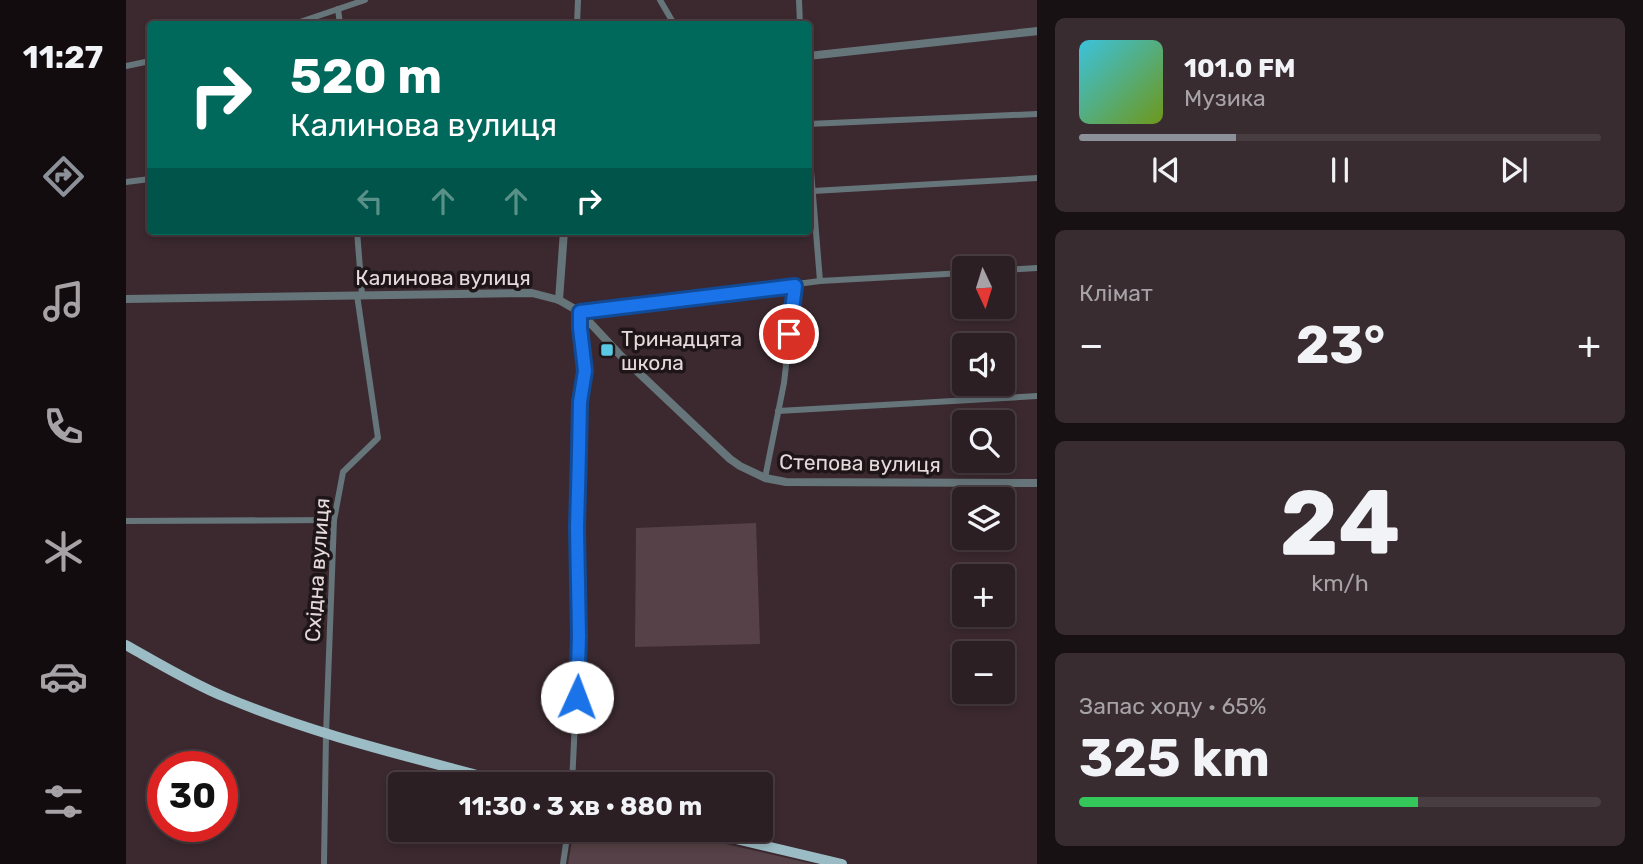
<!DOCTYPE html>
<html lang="uk">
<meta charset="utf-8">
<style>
body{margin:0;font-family:Rubik,sans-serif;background:#382c30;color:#f1f3f6;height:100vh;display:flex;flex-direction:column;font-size:26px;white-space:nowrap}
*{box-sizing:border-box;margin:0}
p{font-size:23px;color:#a6a2a6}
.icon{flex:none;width:38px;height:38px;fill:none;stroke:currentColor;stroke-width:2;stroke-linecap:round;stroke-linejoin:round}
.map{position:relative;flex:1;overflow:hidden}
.panel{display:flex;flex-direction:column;gap:18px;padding:18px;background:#181113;width:606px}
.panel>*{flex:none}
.top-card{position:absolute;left:21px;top:21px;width:665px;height:214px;border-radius:7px;box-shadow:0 4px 10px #0003,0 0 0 2px #483d41;background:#00695c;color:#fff;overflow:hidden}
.needle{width:46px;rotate:176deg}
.controls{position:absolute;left:826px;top:256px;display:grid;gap:14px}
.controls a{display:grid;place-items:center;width:63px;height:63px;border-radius:7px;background:#2c1f23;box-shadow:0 4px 10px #0003,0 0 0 2px #483d41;font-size:35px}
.speed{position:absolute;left:21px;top:751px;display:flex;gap:14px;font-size:35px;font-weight:700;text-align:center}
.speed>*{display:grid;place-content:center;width:91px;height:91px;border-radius:50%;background:#2c1f23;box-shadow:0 4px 10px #0003,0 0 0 2px #483d41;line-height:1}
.speed .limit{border:10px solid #d22;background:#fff;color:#111}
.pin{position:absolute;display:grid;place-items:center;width:60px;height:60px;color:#fff;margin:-30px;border:4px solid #fff;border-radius:50%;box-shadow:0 2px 7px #0007}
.me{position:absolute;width:77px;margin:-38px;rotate:2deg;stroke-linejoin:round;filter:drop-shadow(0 0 5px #0008)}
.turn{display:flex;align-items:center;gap:24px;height:147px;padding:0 28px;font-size:32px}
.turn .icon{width:91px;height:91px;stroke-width:2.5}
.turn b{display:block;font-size:49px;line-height:60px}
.lanes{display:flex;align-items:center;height:66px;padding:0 28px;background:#0003;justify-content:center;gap:35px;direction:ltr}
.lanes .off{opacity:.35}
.big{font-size:52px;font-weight:700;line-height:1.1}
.panel .card{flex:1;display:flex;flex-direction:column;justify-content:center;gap:10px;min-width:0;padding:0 24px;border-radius:10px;background:#382c30}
.panel .dial{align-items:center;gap:0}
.dial b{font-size:91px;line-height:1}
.song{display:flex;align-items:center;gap:21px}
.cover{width:84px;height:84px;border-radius:10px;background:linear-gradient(135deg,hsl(190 70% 55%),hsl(80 70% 35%))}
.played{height:7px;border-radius:4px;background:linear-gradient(90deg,#8c9099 30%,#483d41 30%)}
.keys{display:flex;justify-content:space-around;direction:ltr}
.heat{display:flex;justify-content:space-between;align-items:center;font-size:38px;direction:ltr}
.charge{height:10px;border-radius:5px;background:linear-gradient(90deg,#34c759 65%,#483d41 0)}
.trip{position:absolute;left:262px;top:772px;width:385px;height:70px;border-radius:7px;background:#2c1f23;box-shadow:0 4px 10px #0003,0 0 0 2px #483d41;font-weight:700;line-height:70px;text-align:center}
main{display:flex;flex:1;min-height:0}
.tab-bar{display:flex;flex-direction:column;width:126px;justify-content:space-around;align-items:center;background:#120c0e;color:#a6a2a6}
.tab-bar .icon{width:49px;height:49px}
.tab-bar .current{color:#8c9099}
.tab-bar b{font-size:32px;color:#f1f3f6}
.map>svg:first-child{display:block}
.green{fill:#554147}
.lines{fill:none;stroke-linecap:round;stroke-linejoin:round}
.minor{stroke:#66757a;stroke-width:6}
.tertiary{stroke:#66757a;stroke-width:8}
.primary{stroke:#9cbcc5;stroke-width:10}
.route-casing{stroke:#114b97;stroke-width:18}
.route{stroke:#1a73e8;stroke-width:12}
.poi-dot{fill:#59c8e5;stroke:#1d1517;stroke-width:2.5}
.labels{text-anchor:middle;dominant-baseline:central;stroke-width:7;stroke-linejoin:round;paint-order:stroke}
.street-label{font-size:21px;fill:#e5d9dc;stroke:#1d1517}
.poi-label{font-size:21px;fill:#e5d9dc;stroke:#1d1517;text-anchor:start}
</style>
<main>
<nav class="tab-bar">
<b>11:27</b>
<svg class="icon current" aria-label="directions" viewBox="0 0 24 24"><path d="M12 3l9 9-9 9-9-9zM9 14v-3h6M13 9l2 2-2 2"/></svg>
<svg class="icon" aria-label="music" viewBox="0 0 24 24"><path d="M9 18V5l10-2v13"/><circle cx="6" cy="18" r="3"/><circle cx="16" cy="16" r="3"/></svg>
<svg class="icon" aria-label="phone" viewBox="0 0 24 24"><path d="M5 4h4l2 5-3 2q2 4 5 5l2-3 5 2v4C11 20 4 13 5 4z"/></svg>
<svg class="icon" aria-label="climate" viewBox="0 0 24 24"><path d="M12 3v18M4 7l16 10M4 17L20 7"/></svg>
<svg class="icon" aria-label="car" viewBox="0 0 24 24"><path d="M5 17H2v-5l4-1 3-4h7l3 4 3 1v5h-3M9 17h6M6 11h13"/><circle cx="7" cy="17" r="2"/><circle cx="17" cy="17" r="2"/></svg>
<svg class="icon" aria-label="filters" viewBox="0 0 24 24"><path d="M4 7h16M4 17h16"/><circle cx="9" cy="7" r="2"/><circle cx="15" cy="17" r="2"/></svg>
</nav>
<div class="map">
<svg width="912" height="864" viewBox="0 0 912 864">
<rect width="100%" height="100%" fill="#3b292f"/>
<g class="green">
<polygon points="630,523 634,644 509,647 510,528"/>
<polygon points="448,830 539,830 687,864 442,864"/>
</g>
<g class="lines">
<g class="minor">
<polyline points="534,0 548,24"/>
<polyline points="673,0 674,24"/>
<polyline points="212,9 214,24"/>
<polyline points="168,24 239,0"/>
<polyline points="451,24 452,0"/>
<polyline points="0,66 24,61"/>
<polyline points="682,124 912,114"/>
<polyline points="682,134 694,281"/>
<polyline points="0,182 24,179"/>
<polyline points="687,191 912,178"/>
<polyline points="231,231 236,294"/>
<polyline points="877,270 912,268"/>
<polyline points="652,411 912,396"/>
<polyline points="639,478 658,383 669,286"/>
<polyline points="0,521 208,520"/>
<polyline points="446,784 453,636 451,528 454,402 459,371 454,328 454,312 694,281 838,273"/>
<polyline points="198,864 200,734 208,520 217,472 252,438 231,295"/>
<polyline points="437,864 442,830"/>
</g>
<g class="tertiary">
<polyline points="682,56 912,31"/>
<polyline points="0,299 406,293 433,300 454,312 496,357 604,459 614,466 639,478 660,482 912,483"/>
<polyline points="433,300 438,231"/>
</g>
<g class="primary">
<path d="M0 645C32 663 65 683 99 697 191 736 289 758 385 784"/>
<polyline points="572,830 716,864"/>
</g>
</g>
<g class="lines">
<defs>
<polyline id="route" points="451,697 453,636 451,528 453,452 454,402 459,371 454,328 454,312 669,286 663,334"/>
</defs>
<use href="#route" class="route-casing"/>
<use href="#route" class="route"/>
</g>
<rect class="poi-dot" x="474" y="343" width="14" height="14" rx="3.5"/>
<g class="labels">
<g class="street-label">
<text x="317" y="277">Калинова вулиця</text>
<text transform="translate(734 463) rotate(1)">Степова вулиця</text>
<text transform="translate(191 570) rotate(-86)">Східна вулиця</text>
</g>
<g class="poi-label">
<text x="495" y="338">Тринадцята<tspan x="495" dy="24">школа</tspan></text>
</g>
</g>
</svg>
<div class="controls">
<a><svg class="needle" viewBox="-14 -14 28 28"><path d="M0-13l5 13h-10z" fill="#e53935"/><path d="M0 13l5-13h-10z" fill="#a6a2a6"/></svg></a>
<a><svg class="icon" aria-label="sound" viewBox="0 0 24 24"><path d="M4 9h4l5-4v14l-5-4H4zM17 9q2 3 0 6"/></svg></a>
<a><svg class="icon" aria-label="search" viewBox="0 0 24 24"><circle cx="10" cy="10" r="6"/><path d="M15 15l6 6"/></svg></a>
<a><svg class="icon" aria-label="layers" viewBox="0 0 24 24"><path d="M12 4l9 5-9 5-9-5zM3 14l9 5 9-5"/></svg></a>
<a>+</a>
<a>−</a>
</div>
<div class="speed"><div class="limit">30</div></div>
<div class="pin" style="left:663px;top:334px;background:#d93025"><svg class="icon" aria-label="arrive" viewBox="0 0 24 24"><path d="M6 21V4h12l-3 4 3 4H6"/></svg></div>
<svg class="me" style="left:451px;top:697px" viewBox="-20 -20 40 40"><circle r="19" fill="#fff"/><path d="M0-13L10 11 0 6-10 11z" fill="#1a73e8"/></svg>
<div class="trip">11:30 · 3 хв · 880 m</div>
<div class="top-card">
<div class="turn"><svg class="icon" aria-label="right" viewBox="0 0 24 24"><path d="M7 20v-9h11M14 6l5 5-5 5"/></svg><div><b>520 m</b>Калинова вулиця</div></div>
<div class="lanes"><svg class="icon off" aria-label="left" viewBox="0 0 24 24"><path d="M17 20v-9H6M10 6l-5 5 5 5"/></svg><svg class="icon off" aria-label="ahead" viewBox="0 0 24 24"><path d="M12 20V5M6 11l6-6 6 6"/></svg><svg class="icon off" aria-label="ahead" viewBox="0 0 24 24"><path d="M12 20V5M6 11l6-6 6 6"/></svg><svg class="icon" aria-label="right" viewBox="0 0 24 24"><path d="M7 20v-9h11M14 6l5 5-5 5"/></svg></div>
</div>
</div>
<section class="panel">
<div class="card">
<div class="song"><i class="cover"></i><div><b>101.0 FM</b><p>Музика</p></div></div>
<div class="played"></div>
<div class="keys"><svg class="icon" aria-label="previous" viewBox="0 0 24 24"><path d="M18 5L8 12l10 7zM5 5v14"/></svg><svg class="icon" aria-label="pause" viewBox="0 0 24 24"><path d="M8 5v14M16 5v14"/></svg><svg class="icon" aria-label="next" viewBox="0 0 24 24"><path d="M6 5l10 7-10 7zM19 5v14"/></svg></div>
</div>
<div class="card"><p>Клімат</p>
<div class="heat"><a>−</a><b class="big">23°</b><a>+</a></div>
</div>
<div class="card dial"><b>24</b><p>km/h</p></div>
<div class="card"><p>Запас ходу · 65%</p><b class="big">325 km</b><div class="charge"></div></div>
</section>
</main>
